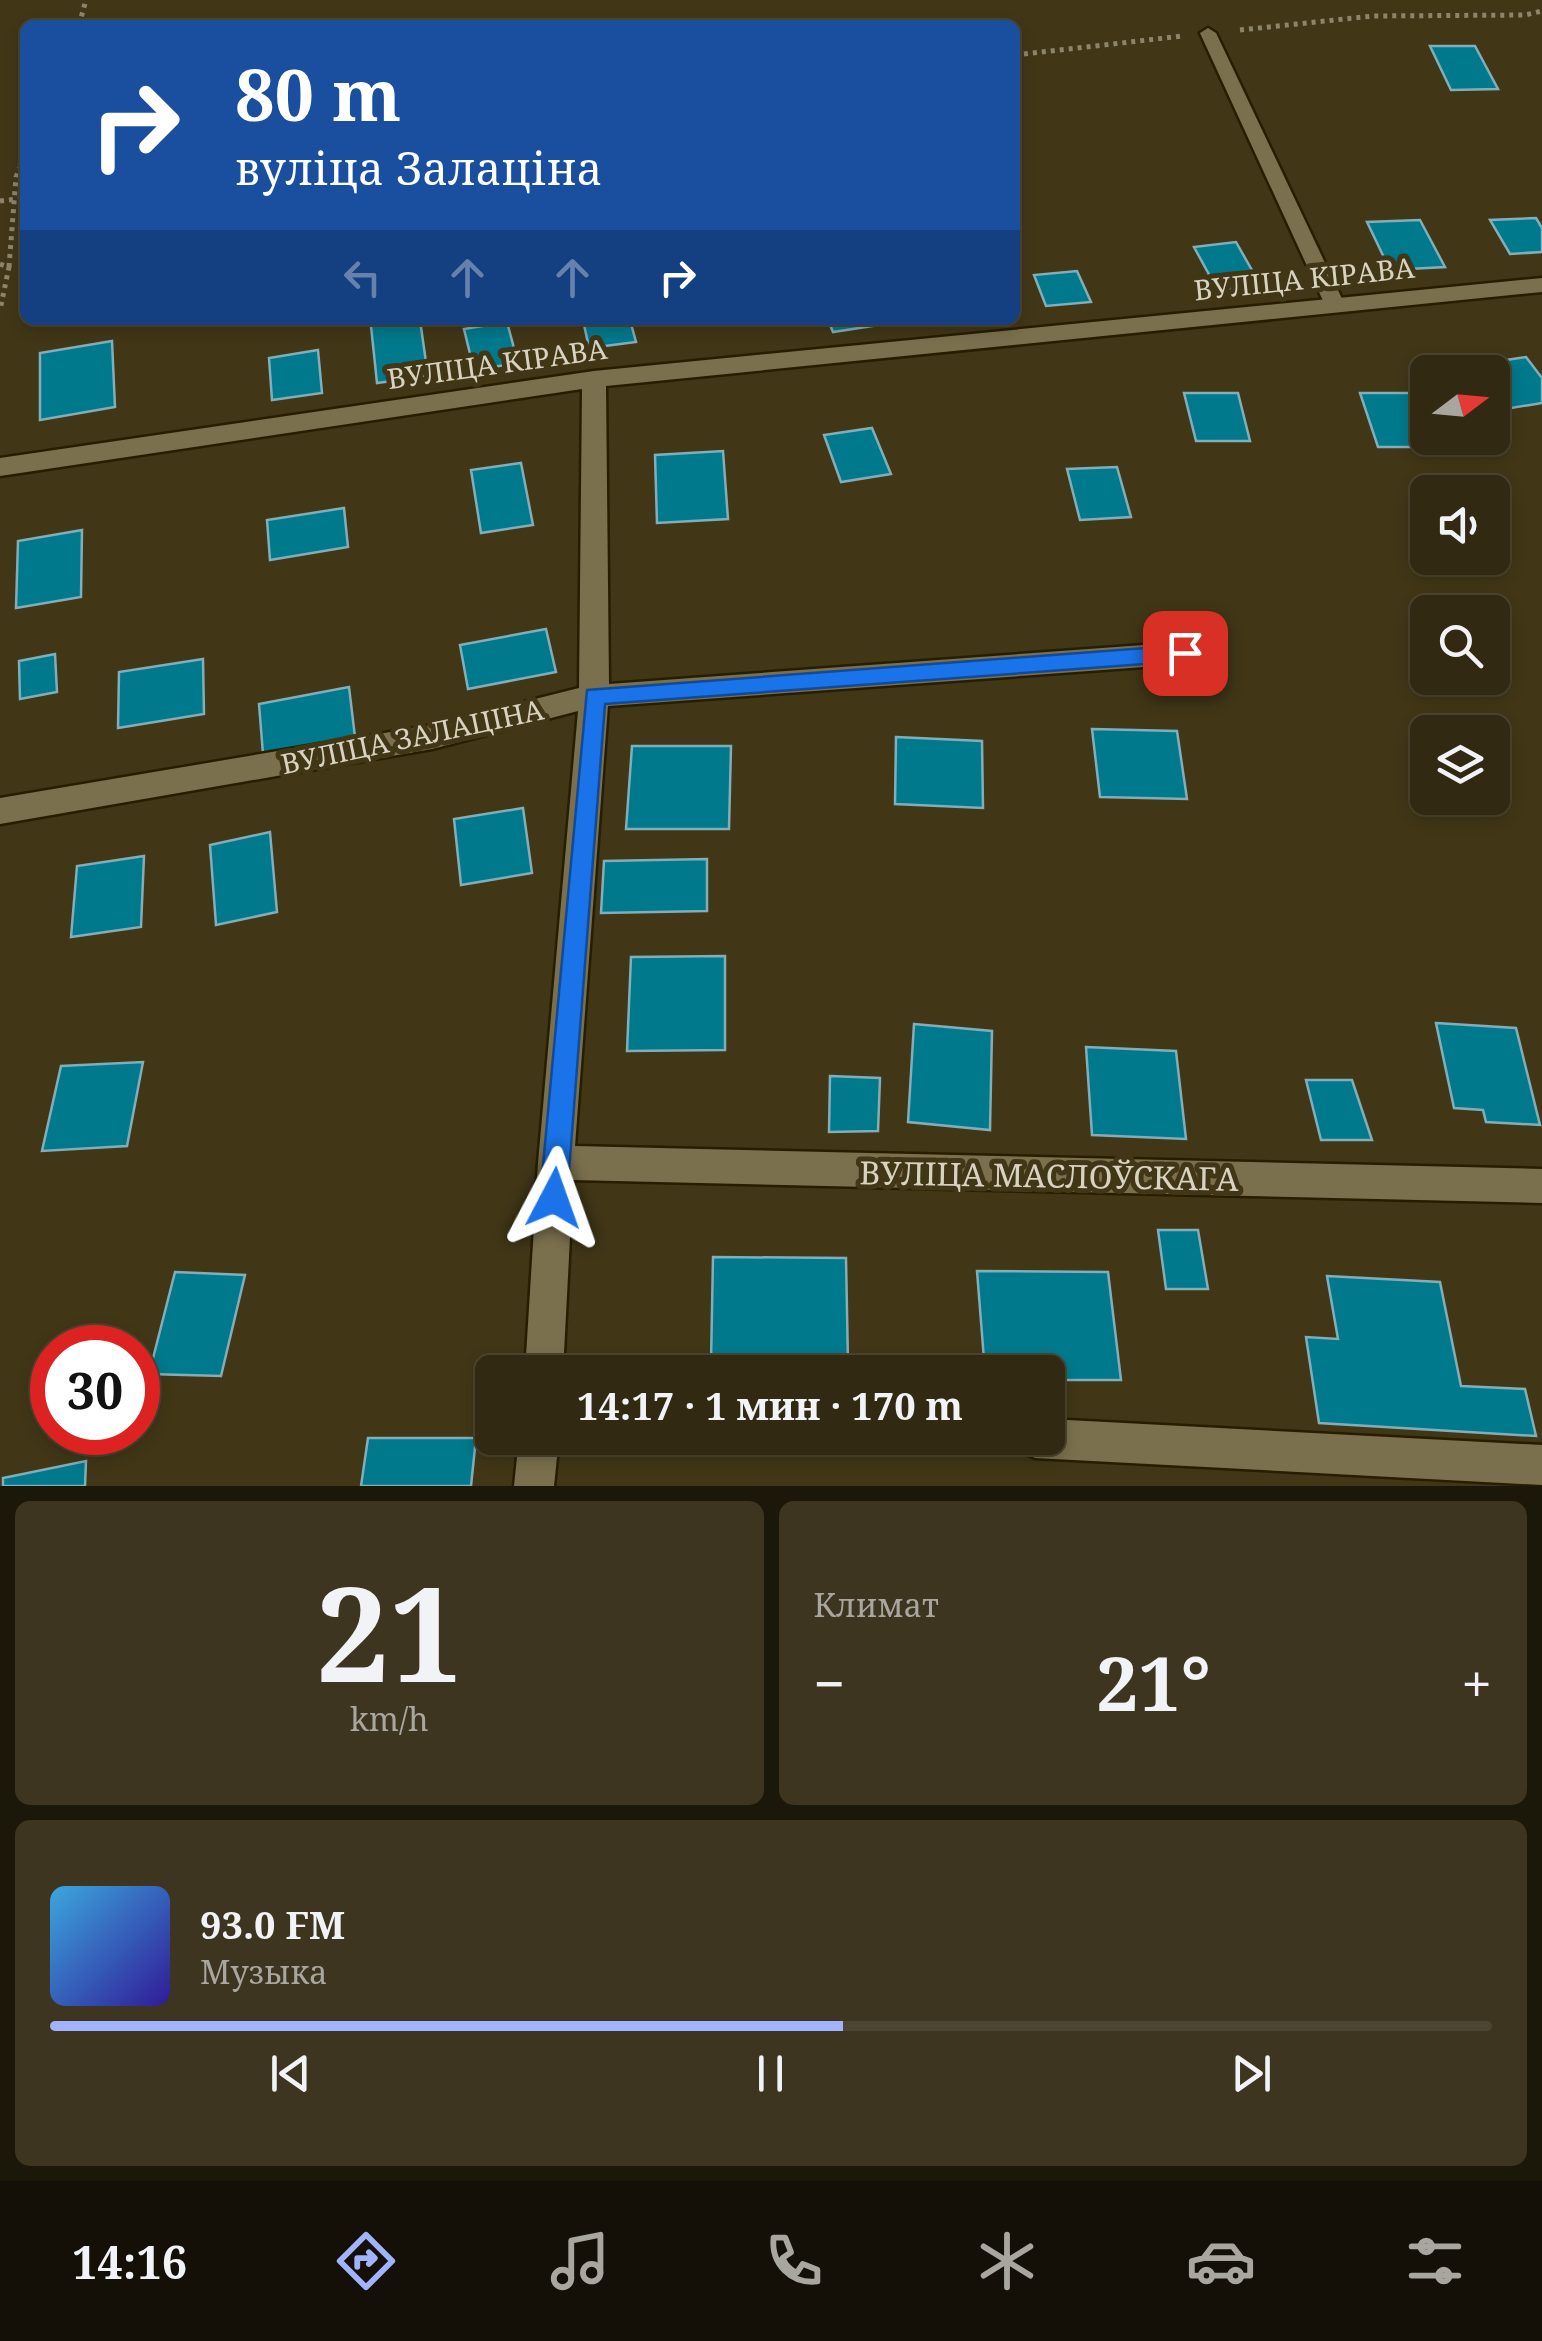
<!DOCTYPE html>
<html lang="ru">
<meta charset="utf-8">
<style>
body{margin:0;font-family:"Noto Serif",serif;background:#3d351f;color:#f1f3f6;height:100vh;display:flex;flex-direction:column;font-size:38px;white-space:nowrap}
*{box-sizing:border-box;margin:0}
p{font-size:32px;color:#a8a69f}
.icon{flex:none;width:55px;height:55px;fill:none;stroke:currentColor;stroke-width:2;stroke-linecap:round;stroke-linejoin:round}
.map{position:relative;height:1486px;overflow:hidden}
.details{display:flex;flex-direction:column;gap:15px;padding:15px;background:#1b1709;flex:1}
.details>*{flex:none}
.top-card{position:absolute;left:20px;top:20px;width:1000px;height:305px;border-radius:15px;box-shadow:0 5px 15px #0003,0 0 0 2px #4c4531;background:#1a4fa0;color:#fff;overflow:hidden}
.needle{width:65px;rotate:74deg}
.controls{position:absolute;left:1410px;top:355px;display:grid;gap:20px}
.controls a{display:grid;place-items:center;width:100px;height:100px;border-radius:15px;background:#312911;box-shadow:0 5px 15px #0003,0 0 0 2px #4c4531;font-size:50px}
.speed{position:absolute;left:30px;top:1325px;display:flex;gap:20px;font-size:50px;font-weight:700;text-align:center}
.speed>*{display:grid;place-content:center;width:130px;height:130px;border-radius:50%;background:#312911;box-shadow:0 5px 15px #0003,0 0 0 2px #4c4531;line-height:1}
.speed .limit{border:15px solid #d22;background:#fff;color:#111}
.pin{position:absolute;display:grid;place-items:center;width:85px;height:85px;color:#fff;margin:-42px;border-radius:20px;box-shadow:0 5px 15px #0006}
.me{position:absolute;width:110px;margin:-55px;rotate:4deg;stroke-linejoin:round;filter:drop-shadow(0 0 8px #0008)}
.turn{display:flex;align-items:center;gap:35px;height:210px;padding:0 50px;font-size:45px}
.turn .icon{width:130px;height:130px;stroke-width:2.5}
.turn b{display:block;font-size:70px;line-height:85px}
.lanes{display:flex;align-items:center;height:95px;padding:0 50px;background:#0003;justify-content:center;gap:50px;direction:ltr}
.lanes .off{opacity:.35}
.big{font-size:75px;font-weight:700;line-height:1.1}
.details .tile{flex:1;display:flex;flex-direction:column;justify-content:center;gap:15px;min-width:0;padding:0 35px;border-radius:15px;background:#3d351f}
.details .dial{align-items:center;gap:0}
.dial b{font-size:130px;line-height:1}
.song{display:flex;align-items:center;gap:30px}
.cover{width:120px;height:120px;border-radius:15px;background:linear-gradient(135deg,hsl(200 70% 55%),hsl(250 70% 35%))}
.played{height:10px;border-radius:5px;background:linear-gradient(90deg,#a1b3fd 55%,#4c4531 55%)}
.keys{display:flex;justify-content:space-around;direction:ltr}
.heat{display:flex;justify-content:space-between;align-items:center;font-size:55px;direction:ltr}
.details .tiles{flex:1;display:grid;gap:15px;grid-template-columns:1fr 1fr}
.tile:last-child{grid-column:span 2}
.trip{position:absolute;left:475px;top:1355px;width:590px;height:100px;border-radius:15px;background:#312911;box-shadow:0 5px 15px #0003,0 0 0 2px #4c4531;font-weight:700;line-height:100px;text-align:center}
.dock{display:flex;height:160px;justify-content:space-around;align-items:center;background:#141007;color:#a8a69f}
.dock .icon{width:70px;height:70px}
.dock .current{color:#a1b3fd}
.dock b{font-size:45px;color:#f1f3f6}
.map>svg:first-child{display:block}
.building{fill:#00798c;stroke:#81aeb8;stroke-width:2.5}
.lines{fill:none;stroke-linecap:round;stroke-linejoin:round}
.service-casing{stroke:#271e00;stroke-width:5}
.minor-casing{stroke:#271e00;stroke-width:5}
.path{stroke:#8c856b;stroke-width:5;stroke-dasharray:4 5;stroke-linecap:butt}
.service{fill:#7a704e;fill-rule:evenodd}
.minor{fill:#7a704e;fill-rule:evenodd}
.route{fill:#1a73e8;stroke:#114b97;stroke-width:2.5}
.labels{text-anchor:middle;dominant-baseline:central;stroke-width:10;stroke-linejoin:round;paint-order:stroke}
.street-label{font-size:28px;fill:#d8d3c1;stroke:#413717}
.near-street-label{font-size:32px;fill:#d8d3c1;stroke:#413717}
</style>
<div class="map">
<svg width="1542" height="1486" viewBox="0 0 1542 1486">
<rect width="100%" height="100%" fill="#413717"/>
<g class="building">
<polygon points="1430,46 1475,46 1498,89 1451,90"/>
<polygon points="1536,218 1542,228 1542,252 1510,254 1490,220"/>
<polygon points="1420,220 1445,267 1390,270 1367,222"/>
<polygon points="1236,242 1261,286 1218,291 1194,247"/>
<polygon points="1077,271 1091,302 1046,306 1034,275"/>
<polygon points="420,320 428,376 377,383 371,326"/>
<polygon points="583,320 630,320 636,342 589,348"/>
<polygon points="828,320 877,320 879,325 833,332"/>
<polygon points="507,322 518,363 474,370 464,329"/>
<polygon points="112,341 115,407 40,420 40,353"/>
<polygon points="318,350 322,393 272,400 269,358"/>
<polygon points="1526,357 1542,378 1542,403 1505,409 1492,392 1492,372 1478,372 1473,365"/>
<polygon points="1184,393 1238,393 1250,441 1196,441"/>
<polygon points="1360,393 1417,393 1428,423 1428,438 1433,438 1436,447 1378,447"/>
<polygon points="872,428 891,474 841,482 824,435"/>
<polygon points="723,451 728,519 657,523 655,455"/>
<polygon points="521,463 533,525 481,533 471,470"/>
<polygon points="1117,467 1131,517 1080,520 1067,469"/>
<polygon points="344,508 348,547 270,560 267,520"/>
<polygon points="82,530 81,597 16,608 18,541"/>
<polygon points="546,629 556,672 468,689 460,645"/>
<polygon points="55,654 57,692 20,699 19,661"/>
<polygon points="203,659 204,714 118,728 119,672"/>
<polygon points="349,687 355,737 263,754 259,704"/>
<polygon points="1092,729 1177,731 1187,799 1100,797"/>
<polygon points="896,737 982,741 983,808 895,804"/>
<polygon points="632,746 731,746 729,829 626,829"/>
<polygon points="523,808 532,873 461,885 454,819"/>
<polygon points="270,832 277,912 216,925 210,845"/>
<polygon points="144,856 141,927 71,937 77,866"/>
<polygon points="707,859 707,911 601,913 604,861"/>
<polygon points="725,956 725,1050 627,1051 631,957"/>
<polygon points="1436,1023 1516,1028 1540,1125 1486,1122 1483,1110 1454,1108"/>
<polygon points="914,1024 992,1031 990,1130 908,1122"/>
<polygon points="1086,1047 1176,1051 1186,1139 1092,1135"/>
<polygon points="143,1062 127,1146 42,1151 61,1066"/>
<polygon points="830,1076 880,1078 878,1131 829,1132"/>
<polygon points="1306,1080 1352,1080 1372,1140 1321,1140"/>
<polygon points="1158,1230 1198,1230 1208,1289 1166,1289"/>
<polygon points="713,1257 846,1258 848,1364 711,1363"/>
<polygon points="977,1271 1108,1272 1121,1380 1048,1380 1048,1372 985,1372"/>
<polygon points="175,1272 245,1275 221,1376 149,1374"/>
<polygon points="1327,1276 1440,1282 1461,1386 1525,1389 1536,1436 1319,1423 1306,1337 1338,1339"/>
<polygon points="368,1438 476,1438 471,1486 361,1486"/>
<polygon points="86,1461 85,1486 3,1486 3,1478"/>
</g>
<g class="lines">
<defs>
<polygon id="service" points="1208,28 1216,33 1345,305 1342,309 1328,309 1325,305 1200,33"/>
<g id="minor">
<polygon points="1542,278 1542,292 606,386 609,684 1185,642 1195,645 1199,653 1195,661 1185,664 608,706 575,1146 1542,1169 1542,1203 573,1180 563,1372 525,1372 538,1163 578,711 432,749 0,824 0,798 432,725 579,688 582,389 0,476 0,458 594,371"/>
<polygon points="1048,1419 1542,1445 1542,1485 1035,1458 1021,1452 1015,1438 1048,1438"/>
<polygon points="519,1438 559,1438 554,1486 514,1486"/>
</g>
</defs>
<use href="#service" class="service-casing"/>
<use href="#minor" class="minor-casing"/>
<g class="path">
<polyline points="79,25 86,0"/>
<polyline points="1240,30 1373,16 1525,15 1542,11"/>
<polyline points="1015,55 1183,36"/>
<polyline points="0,201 25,198"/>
<polyline points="0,264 9,267 0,310"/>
<polyline points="9,267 16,177 25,157"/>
</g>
<use href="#service" class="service"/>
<use href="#minor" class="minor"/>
</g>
<polygon class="route" points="1185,645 1196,653 1185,661 605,704 567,1198 563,1207 554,1211 544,1207 540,1198 587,690"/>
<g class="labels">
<g class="street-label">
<text transform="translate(1304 278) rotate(-6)">ВУЛІЦА КІРАВА</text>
<text transform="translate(497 363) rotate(-8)">ВУЛІЦА КІРАВА</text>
<text transform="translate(412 736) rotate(-12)">ВУЛІЦА ЗАЛАЦІНА</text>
</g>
<g class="near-street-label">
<text transform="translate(1049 1175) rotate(1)">ВУЛІЦА МАСЛОЎСКАГА</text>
</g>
</g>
</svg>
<div class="controls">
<a><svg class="needle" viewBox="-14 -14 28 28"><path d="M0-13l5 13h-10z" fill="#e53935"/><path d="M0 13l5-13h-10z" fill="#a8a69f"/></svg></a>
<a><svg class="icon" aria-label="sound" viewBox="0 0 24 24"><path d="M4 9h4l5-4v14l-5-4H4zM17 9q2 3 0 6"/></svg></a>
<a><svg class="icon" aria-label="search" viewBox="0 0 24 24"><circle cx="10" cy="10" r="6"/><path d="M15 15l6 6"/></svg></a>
<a><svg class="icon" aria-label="layers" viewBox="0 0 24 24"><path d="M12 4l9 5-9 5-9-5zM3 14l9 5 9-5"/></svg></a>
</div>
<div class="speed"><div class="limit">30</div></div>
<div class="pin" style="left:1185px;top:653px;background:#d93025"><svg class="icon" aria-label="arrive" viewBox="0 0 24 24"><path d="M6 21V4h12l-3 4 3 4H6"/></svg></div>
<svg class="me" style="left:554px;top:1198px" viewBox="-20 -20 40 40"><path d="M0-17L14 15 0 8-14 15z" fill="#1a73e8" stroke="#fff" stroke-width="4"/></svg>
<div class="trip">14:17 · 1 мин · 170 m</div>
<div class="top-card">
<div class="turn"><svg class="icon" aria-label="right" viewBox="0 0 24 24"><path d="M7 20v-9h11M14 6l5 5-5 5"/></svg><div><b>80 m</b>вуліца Залаціна</div></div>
<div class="lanes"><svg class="icon off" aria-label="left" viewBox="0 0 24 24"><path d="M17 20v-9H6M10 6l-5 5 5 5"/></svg><svg class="icon off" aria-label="ahead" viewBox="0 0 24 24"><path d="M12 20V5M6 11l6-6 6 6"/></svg><svg class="icon off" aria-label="ahead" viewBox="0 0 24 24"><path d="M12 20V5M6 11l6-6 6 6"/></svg><svg class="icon" aria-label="right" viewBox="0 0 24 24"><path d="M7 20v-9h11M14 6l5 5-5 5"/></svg></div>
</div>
</div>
<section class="details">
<div class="tiles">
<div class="tile dial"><b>21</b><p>km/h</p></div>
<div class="tile"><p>Климат</p>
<div class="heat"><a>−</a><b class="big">21°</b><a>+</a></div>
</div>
<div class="tile">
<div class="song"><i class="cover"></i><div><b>93.0 FM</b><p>Музыка</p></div></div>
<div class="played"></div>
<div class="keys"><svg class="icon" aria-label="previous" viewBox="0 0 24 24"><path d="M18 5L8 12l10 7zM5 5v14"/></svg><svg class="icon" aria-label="pause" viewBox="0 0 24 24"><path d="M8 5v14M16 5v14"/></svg><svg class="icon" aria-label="next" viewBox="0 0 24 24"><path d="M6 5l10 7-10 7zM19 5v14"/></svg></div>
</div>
</div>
</section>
<nav class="dock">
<b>14:16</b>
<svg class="icon current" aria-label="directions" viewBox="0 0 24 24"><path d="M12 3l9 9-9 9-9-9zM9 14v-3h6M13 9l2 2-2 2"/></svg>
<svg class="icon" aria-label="music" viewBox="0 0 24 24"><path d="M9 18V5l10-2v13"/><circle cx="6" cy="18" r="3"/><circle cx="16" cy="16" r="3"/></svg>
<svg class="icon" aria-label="phone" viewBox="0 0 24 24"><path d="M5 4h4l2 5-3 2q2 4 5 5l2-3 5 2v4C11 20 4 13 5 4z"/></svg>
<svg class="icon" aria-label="climate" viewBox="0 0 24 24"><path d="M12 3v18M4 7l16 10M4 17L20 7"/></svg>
<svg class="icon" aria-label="car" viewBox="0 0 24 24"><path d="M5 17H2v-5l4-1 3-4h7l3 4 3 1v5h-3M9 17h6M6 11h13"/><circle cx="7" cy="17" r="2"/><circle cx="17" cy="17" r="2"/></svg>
<svg class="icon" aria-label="filters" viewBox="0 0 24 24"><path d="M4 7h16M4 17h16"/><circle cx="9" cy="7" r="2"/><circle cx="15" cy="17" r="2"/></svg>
</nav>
